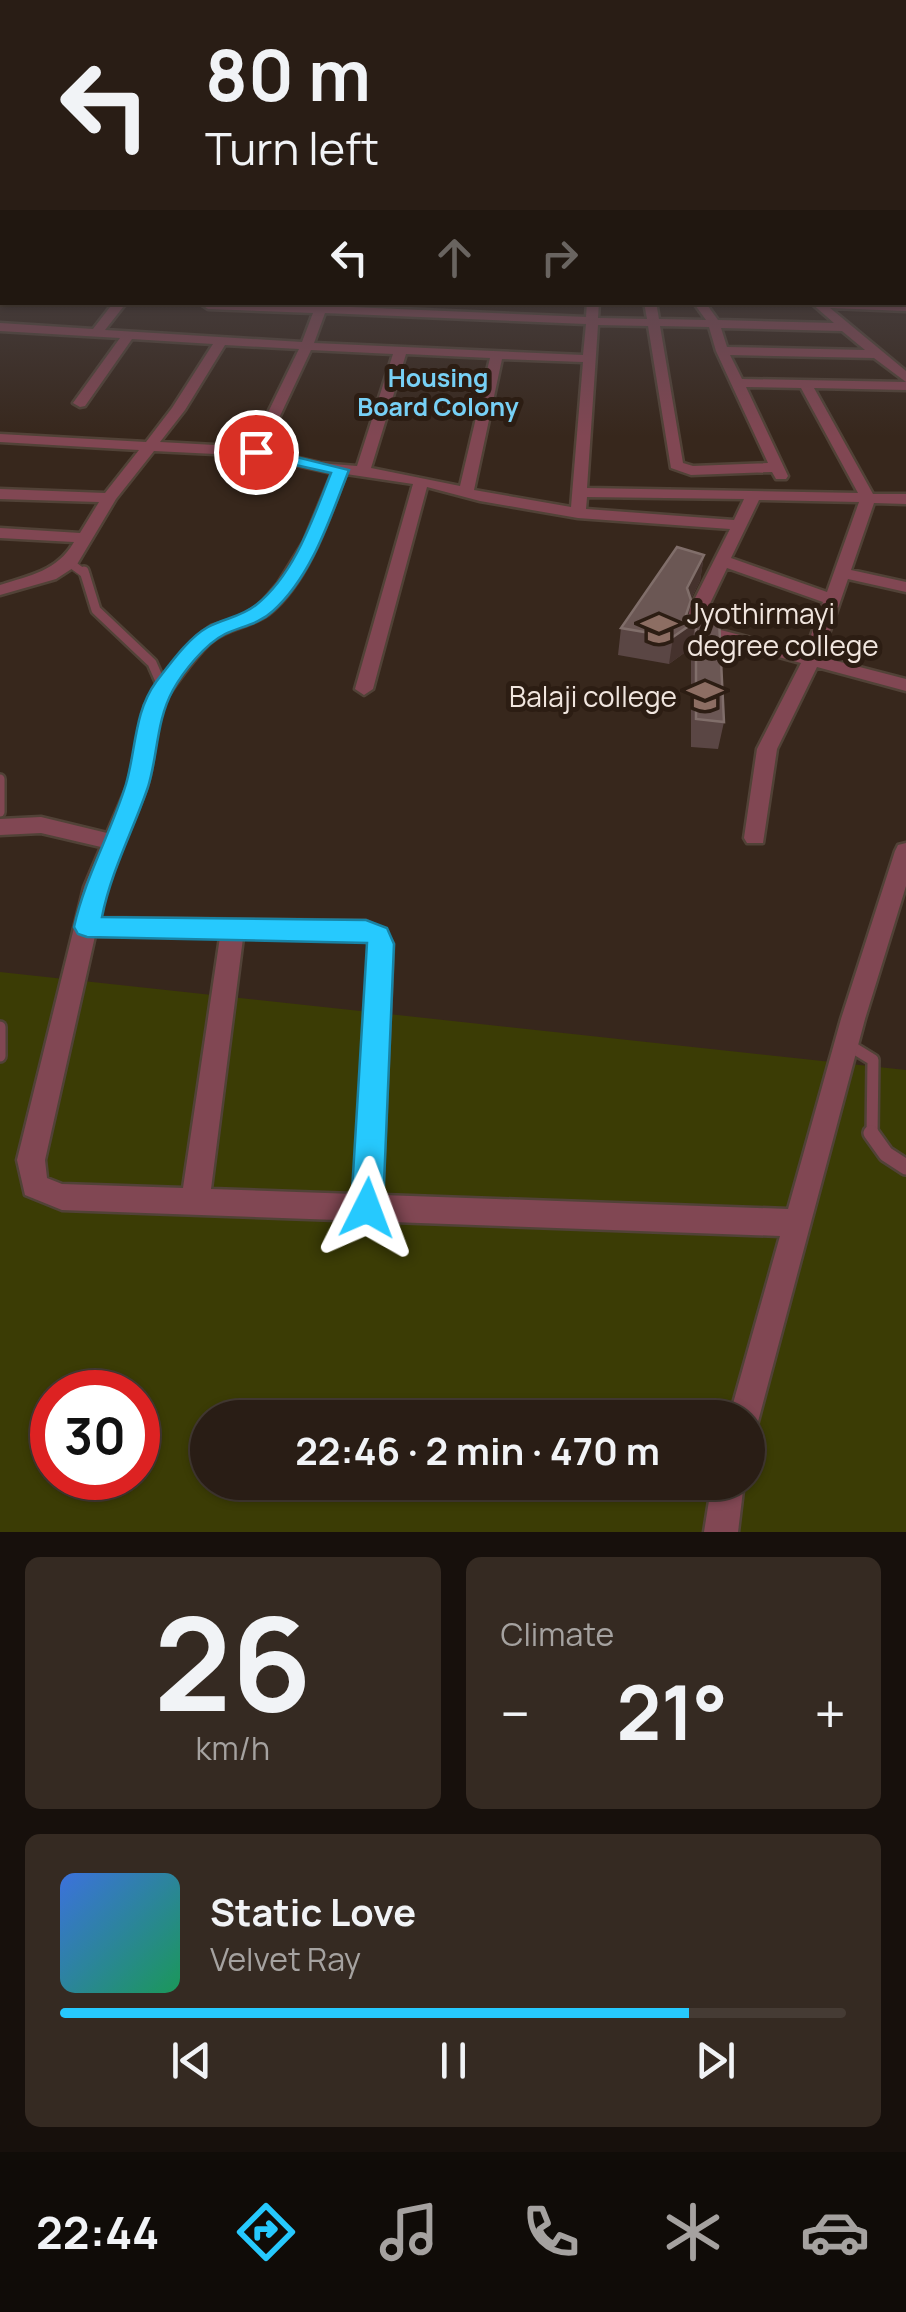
<!DOCTYPE html>
<meta charset="utf-8">
<style>
body{margin:0;font-family:Manrope,sans-serif;background:#352a22;color:#f1f3f6;height:100vh;display:flex;flex-direction:column;font-size:38px;white-space:nowrap}
*{box-sizing:border-box;margin:0}
p{font-size:32px;color:#a5a2a0}
.icon{flex:none;width:55px;height:55px;fill:none;stroke:currentColor;stroke-width:2;stroke-linecap:round;stroke-linejoin:round}
.map{position:relative;height:1532px;overflow:hidden}
.details{display:flex;flex-direction:column;gap:25px;padding:25px;background:#17100c;flex:1}
.details>*{flex:none}
.hud{position:absolute;left:0px;top:0px;width:908px;height:305px;box-shadow:0 2px 8px #0004,0 0 0 2px #453b34;background:#291d15;color:#f1f3f6;overflow:hidden}
.speed{position:absolute;left:30px;top:1370px;display:flex;gap:20px;font-size:50px;font-weight:700;text-align:center}
.speed>*{display:grid;place-content:center;width:130px;height:130px;border-radius:50%;background:#291d15;box-shadow:0 2px 8px #0004,0 0 0 2px #453b34;line-height:1}
.speed .limit{border:15px solid #d22;background:#fff;color:#111}
.pin{position:absolute;display:grid;place-items:center;width:85px;height:85px;color:#fff;margin:-42px;border:5px solid #fff;border-radius:50%;box-shadow:0 2px 10px #0007}
.me{position:absolute;width:110px;margin:-55px;rotate:3deg;stroke-linejoin:round;filter:drop-shadow(0 0 8px #0008)}
.turn{display:flex;align-items:center;gap:35px;height:210px;padding:0 40px;font-size:45px}
.turn .icon{width:130px;height:130px;stroke-width:2.5}
.turn b{display:block;font-size:70px;line-height:85px}
.lanes{display:flex;align-items:center;height:95px;padding:0 40px;background:#0003;justify-content:center;gap:50px;direction:ltr}
.lanes .off{opacity:.35}
.big{font-size:75px;font-weight:700;line-height:1.1}
.details .card{flex:1;display:flex;flex-direction:column;justify-content:center;gap:15px;min-width:0;padding:0 35px;border-radius:15px;background:#352a22}
.details .dial{align-items:center;gap:0}
.dial b{font-size:130px;line-height:1}
.song{display:flex;align-items:center;gap:30px}
.cover{width:120px;height:120px;border-radius:15px;background:linear-gradient(135deg,hsl(220 70% 55%),hsl(150 70% 35%))}
.played{height:10px;border-radius:5px;background:linear-gradient(90deg,#26c9fe 80%,#453b34 80%)}
.keys{display:flex;justify-content:space-around;direction:ltr}
.heat{display:flex;justify-content:space-between;align-items:center;font-size:55px;direction:ltr}
.details .tiles{flex:1;display:grid;gap:25px;grid-template-columns:1fr 1fr}
.card:last-child{grid-column:span 2}
.trip{position:absolute;left:190px;top:1400px;width:575px;height:100px;border-radius:50px;background:#291d15;box-shadow:0 2px 8px #0004,0 0 0 2px #453b34;font-weight:700;line-height:100px;text-align:center}
.dock{display:flex;height:160px;justify-content:space-around;align-items:center;background:#100c08;color:#a5a2a0}
.dock .icon{width:70px;height:70px}
.dock .current{color:#26c9fe}
.dock b{font-size:45px;color:#f1f3f6}
.map>svg:first-child{display:block}
.green{fill:#3b3c05;fill-rule:evenodd}
.lines{fill:none;stroke-linecap:round;stroke-linejoin:round}
.lane-far3-casing{stroke:#514237;stroke-width:11}
.lane-far2-casing{stroke:#514237;stroke-width:14}
.lane-far1-casing{stroke:#514237;stroke-width:16}
.lane-casing{stroke:#514237;stroke-width:20}
.street-casing{stroke:#514237;stroke-width:5}
.lane-far3{stroke:#814753;stroke-width:8}
.lane-far2{stroke:#814753;stroke-width:9}
.lane-far1{stroke:#814753;stroke-width:11}
.lane{stroke:#814753;stroke-width:15}
.street{fill:#814753;fill-rule:evenodd}
.wall{fill:#5a4644}
.shaded-wall{fill:#45322d}
.building{fill:#6b5754;stroke:#806e6a;stroke-width:2.5}
.route{fill:#26c9fe;stroke:#1983a5;stroke-width:2.5}
.labels{text-anchor:middle;dominant-baseline:central;stroke-width:10;stroke-linejoin:round;paint-order:stroke}
.far-neighbourhood-label{font-size:25px;font-weight:bold;fill:#77d0f5;stroke:#2c1d13}
.poi-label{font-size:28px;fill:#f1e6df;stroke:#2c1d13;text-anchor:start}
</style>
<div class="map">
<svg width="906" height="1532" viewBox="0 0 906 1532">
<rect width="100%" height="100%" fill="#37271c"/>
<path class="green" d="M0 972 906 1070V1532H0ZM52 1392H138V1478H52ZM208 1418H748V1482H208Z"/>
<g class="lines">
<defs>
<polyline id="lane-far3" points="70,563 85,574"/>
<g id="lane-far2">
<polyline points="84,571 96,610 152,663 163,688"/>
<polyline points="0,779 0,812"/>
</g>
<g id="lane-far1">
<polyline points="0,1027 0,1056"/>
<polyline points="847,1044 873,1060 872,1136"/>
</g>
<polyline id="lane" points="871,1133 886,1154 906,1167"/>
<g id="street">
<rect x="905" y="222" width="1" height="3"/>
<rect x="905" y="238" width="1" height="6"/>
<rect x="0" y="255" width="2" height="6"/>
<rect x="905" y="258" width="1" height="6"/>
<rect x="905" y="279" width="1" height="6"/>
<rect x="0" y="287" width="2" height="6"/>
<path d="M114 302H127L105 330 302 342 313 313 208 309 202 305 233 302 316 306 317 302H329L327 306 586 317 587 302H599L598 318 647 319 644 302H656L659 319 706 320 693 302H705L718 320 834 323 810 302 906 303V311L830 308 906 371V382L874 358 730 355 742 379 906 382V390L814 388 873 494H906V504L874 503 851 570 906 582V592L848 579 821 657 906 679V691L817 667 777 749 763 843H747L744 838 757 749 801 663 701 636 692 629 686 616 730 529 578 518 480 501 427 487 373 689 364 695 355 689 413 484 346 474C329 519 308 583 269 614 250 628 225 628 208 645 196 657 169 691 163 706 153 732 156 763 146 789 130 832 109 873 99 918L366 921 385 930 393 944 382 1195 788 1209 841 1019 895 851 898 845 906 843V886L865 1019 756 1429 748 1433V1418H729L780 1236 62 1210 25 1195 17 1160 84 887 101 847 41 833 0 835V819L41 817 107 833 128 784 145 705 196 637 211 626 241 617 261 603 278 583 304 541 332 473 256 456 154 451 116 499 76 566 56 579 0 595V585C31 575 57 571 74 542L0 538V528L80 533 99 502 0 499V489L105 493 139 450 0 442V434L146 442 172 408 213 344 132 339 85 406 80 407 73 403 120 338 0 331V323L93 329ZM325 313 586 324 583 355 314 343ZM598 325 648 326 671 468 691 475 772 472 776 479H786L788 476 746 387 801 388 858 493 587 488ZM660 326 709 327 716 351 768 463 693 466 683 463ZM721 328 842 331 865 350 727 347ZM225 345 299 349 251 447 160 442 185 410ZM311 350 393 354 357 466 320 463 264 450ZM406 354 490 358 460 486 371 468ZM502 359 583 362 571 507 474 490ZM587 497 744 499 734 520 586 509ZM759 500 859 502 827 592 731 558ZM727 568 823 602 805 652 713 628 704 616ZM95 936 220 937 183 1188 62 1184 47 1178 45 1160ZM243 938 363 939 369 944 354 1194 211 1189Z"/>
<polygon points="712,1482 744,1482 738,1532 704,1532"/>
</g>
</defs>
<use href="#lane-far3" class="lane-far3-casing"/>
<use href="#lane-far2" class="lane-far2-casing"/>
<use href="#lane-far1" class="lane-far1-casing"/>
<use href="#lane" class="lane-casing"/>
<use href="#street" class="street-casing"/>
<use href="#lane-far3" class="lane-far3"/>
<use href="#lane-far2" class="lane-far2"/>
<use href="#lane-far1" class="lane-far1"/>
<use href="#lane" class="lane"/>
<use href="#street" class="street"/>
</g>
<polygon class="wall" points="704,555 700,581 691,599 689,615 719,620 724,722 718,749 691,747 691,648 669,664 618,655 621,628"/>
<g class="shaded-wall">
<polygon points="704,555 700,581 683,614 687,588"/>
<polygon points="691,600 687,627 696,621 691,648 669,664 673,637 686,615"/>
</g>
<polygon class="building" points="677,547 704,555 687,588 691,600 686,615 719,620 724,722 696,719 696,621 673,637 621,628"/>
<linearGradient id="sky" x2="0" y2="1"><stop stop-color="#1e150f"/><stop offset="0.51" stop-color="#4d474b"/><stop offset="1" stop-color="#4d474b" stop-opacity="0"/></linearGradient>
<rect width="906" height="437" fill="url(#sky)"/>
<path class="route" d="M256 447 349 470C330 518 312 576 273 611 258 625 241 626 225 634 205 644 183 672 173 690 156 721 158 755 148 787 133 831 111 871 102 917L366 920 387 928 394 944 383 1208 378 1218 367 1223 356 1218 351 1208 367 943 87 937 78 934 74 927C85 877 111 833 126 784 136 750 134 712 156 682 170 664 188 638 208 627 225 618 241 617 256 605 295 574 313 518 331 473L251 455 248 452Z"/>
<defs>
<symbol id="university-bare" viewBox="-9 -9 18 18"><path d="M0-5L7-2L0 1L-7-2ZM-4 1L0 2.5L4 1V4Q0 6-4 4Z" fill="#8d6e63" stroke="#2c1d13" stroke-width="2.5" paint-order="stroke"/></symbol>
</defs>
<g fill-rule="evenodd">
<use href="#university-bare" x="634" y="604" width="50" height="50"/>
<use href="#university-bare" x="680" y="671" width="50" height="50"/>
</g>
<g class="labels">
<g class="far-neighbourhood-label">
<text x="438" y="377">Housing<tspan x="438" dy="29">Board Colony</tspan></text>
</g>
<g class="poi-label">
<text x="687" y="613">Jyothirmayi<tspan x="687" dy="32">degree college</tspan></text>
<text x="677" y="696" text-anchor="end">Balaji college</text>
</g>
</g>
</svg>
<div class="speed"><div class="limit">30</div></div>
<div class="pin" style="left:256px;top:452px;background:#d93025"><svg class="icon" aria-label="arrive" viewBox="0 0 24 24"><path d="M6 21V4h12l-3 4 3 4H6"/></svg></div>
<svg class="me" style="left:367px;top:1208px" viewBox="-20 -20 40 40"><path d="M0-17L14 15 0 8-14 15z" fill="#26c9fe" stroke="#fff" stroke-width="4"/></svg>
<div class="trip">22:46 · 2 min · 470 m</div>
<div class="hud">
<div class="turn"><svg class="icon" aria-label="left" viewBox="0 0 24 24"><path d="M17 20v-9H6M10 6l-5 5 5 5"/></svg><div><b>80 m</b>Turn left</div></div>
<div class="lanes"><svg class="icon" aria-label="left" viewBox="0 0 24 24"><path d="M17 20v-9H6M10 6l-5 5 5 5"/></svg><svg class="icon off" aria-label="ahead" viewBox="0 0 24 24"><path d="M12 20V5M6 11l6-6 6 6"/></svg><svg class="icon off" aria-label="right" viewBox="0 0 24 24"><path d="M7 20v-9h11M14 6l5 5-5 5"/></svg></div>
</div>
</div>
<section class="details">
<div class="tiles">
<div class="card dial"><b>26</b><p>km/h</p></div>
<div class="card"><p>Climate</p>
<div class="heat"><a>−</a><b class="big">21°</b><a>+</a></div>
</div>
<div class="card">
<div class="song"><i class="cover"></i><div><b>Static Love</b><p>Velvet Ray</p></div></div>
<div class="played"></div>
<div class="keys"><svg class="icon" aria-label="previous" viewBox="0 0 24 24"><path d="M18 5L8 12l10 7zM5 5v14"/></svg><svg class="icon" aria-label="pause" viewBox="0 0 24 24"><path d="M8 5v14M16 5v14"/></svg><svg class="icon" aria-label="next" viewBox="0 0 24 24"><path d="M6 5l10 7-10 7zM19 5v14"/></svg></div>
</div>
</div>
</section>
<nav class="dock">
<b>22:44</b>
<svg class="icon current" aria-label="directions" viewBox="0 0 24 24"><path d="M12 3l9 9-9 9-9-9zM9 14v-3h6M13 9l2 2-2 2"/></svg>
<svg class="icon" aria-label="music" viewBox="0 0 24 24"><path d="M9 18V5l10-2v13"/><circle cx="6" cy="18" r="3"/><circle cx="16" cy="16" r="3"/></svg>
<svg class="icon" aria-label="phone" viewBox="0 0 24 24"><path d="M5 4h4l2 5-3 2q2 4 5 5l2-3 5 2v4C11 20 4 13 5 4z"/></svg>
<svg class="icon" aria-label="climate" viewBox="0 0 24 24"><path d="M12 3v18M4 7l16 10M4 17L20 7"/></svg>
<svg class="icon" aria-label="car" viewBox="0 0 24 24"><path d="M5 17H2v-5l4-1 3-4h7l3 4 3 1v5h-3M9 17h6M6 11h13"/><circle cx="7" cy="17" r="2"/><circle cx="17" cy="17" r="2"/></svg>
</nav>
